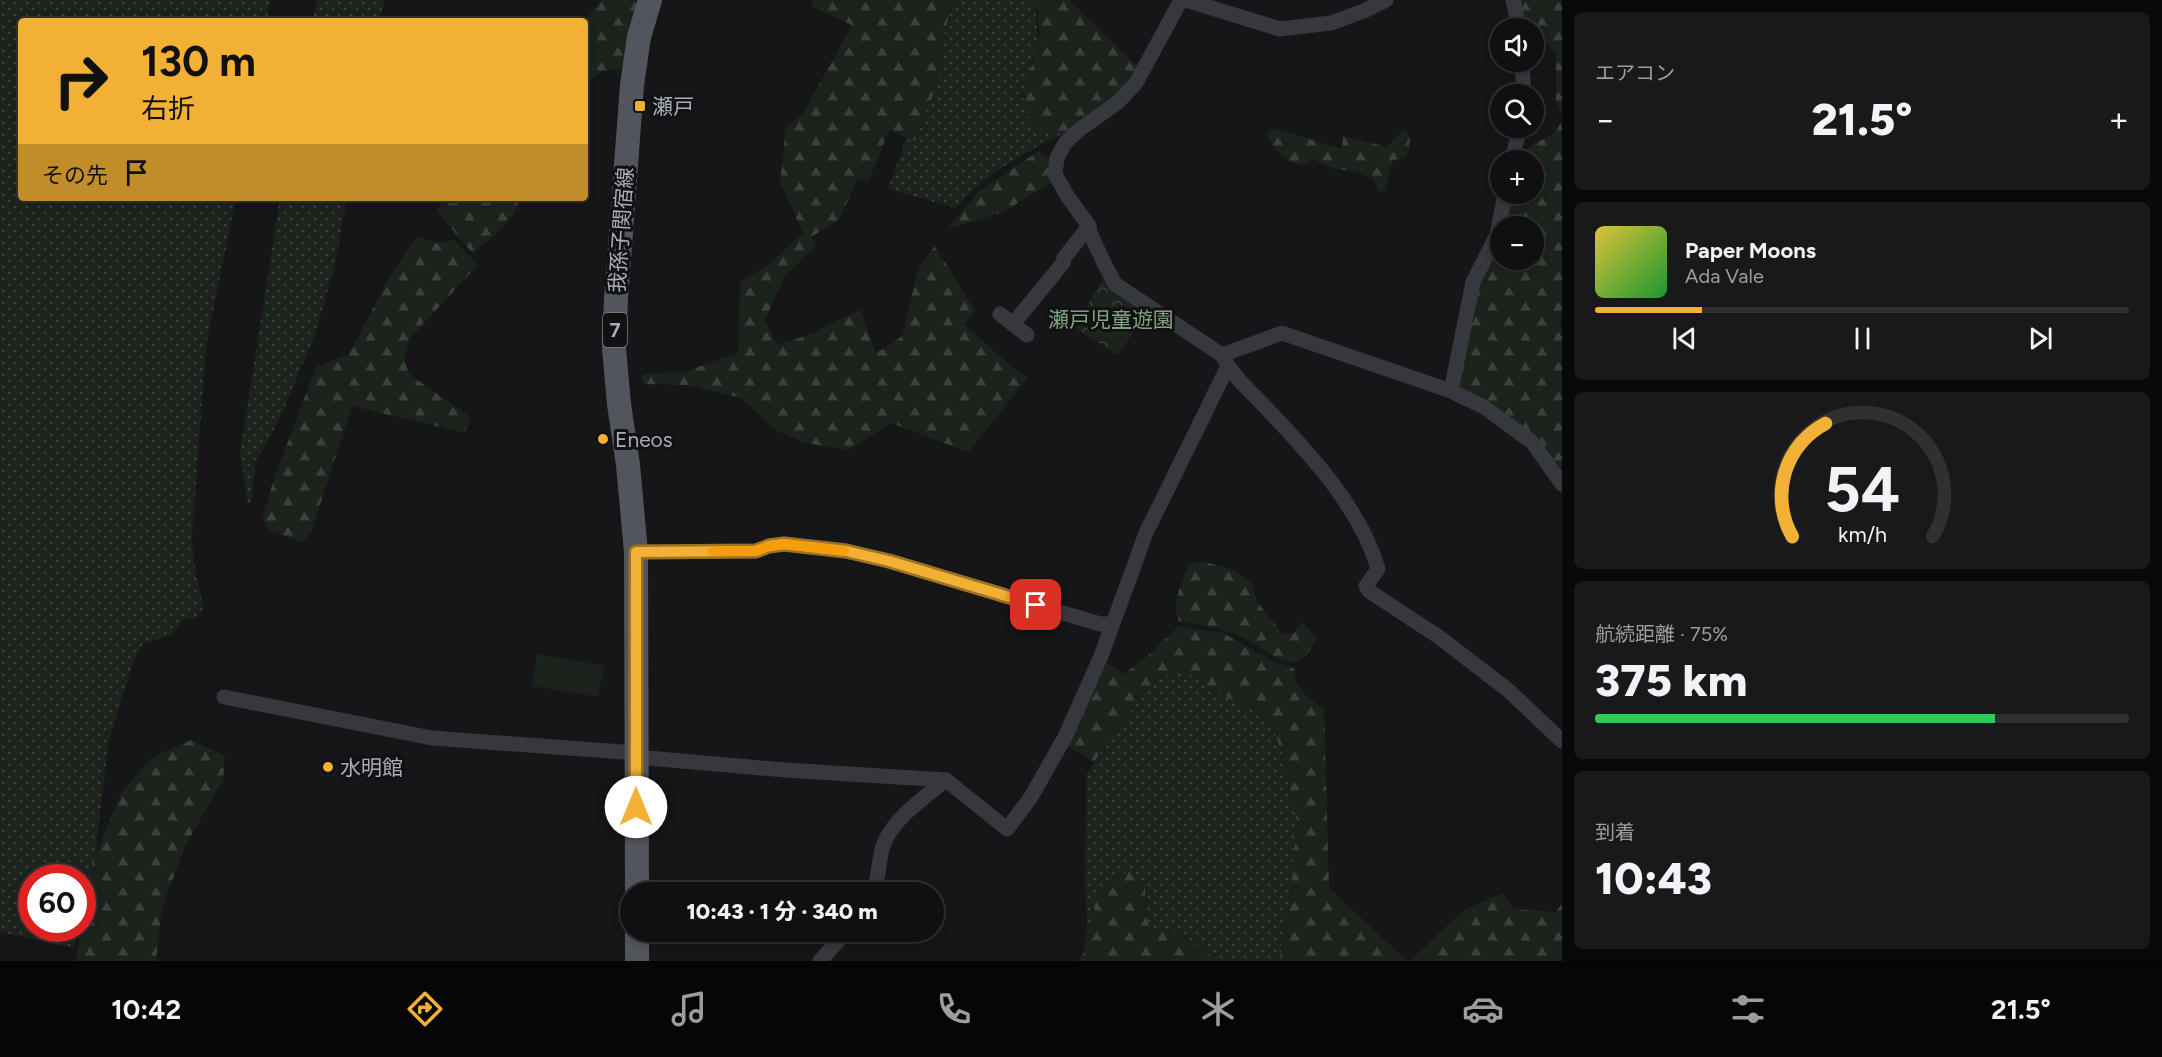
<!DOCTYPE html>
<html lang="ja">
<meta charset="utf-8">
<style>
body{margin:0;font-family:Figtree,"Noto Sans JP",sans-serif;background:#19191b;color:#f1f3f6;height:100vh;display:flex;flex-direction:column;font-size:22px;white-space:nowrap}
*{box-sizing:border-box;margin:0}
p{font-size:20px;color:#9c9d9f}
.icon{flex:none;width:33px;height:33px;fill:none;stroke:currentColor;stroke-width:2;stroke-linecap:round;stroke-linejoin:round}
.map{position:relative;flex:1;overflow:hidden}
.details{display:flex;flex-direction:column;gap:12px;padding:12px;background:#09090a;width:600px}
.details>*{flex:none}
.hud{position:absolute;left:18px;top:18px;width:570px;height:183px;border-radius:6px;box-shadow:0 3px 9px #0003,0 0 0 2px #303032;background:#f2b134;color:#111;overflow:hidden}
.buttons{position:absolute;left:1490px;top:18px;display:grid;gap:12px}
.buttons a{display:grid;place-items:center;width:54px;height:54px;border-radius:50%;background:#101012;box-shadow:0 3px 9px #0003,0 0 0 2px #303032;font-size:30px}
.speed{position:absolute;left:18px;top:864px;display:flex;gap:12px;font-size:30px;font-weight:700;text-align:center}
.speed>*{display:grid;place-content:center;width:78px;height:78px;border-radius:50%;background:#101012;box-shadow:0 3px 9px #0003,0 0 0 2px #303032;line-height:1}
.speed .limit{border:9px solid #d22;background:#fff;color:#111}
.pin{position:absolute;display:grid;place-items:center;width:51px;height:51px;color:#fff;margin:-26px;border-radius:12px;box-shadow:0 3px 9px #0006}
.me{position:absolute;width:66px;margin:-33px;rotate:0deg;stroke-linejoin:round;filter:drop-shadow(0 0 4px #0008)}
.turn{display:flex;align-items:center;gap:21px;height:126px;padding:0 24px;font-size:27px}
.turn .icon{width:78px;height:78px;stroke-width:2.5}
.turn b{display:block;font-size:42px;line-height:51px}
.then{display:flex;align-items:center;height:57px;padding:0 24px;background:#0003;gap:12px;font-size:22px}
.big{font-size:45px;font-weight:800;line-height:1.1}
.details .widget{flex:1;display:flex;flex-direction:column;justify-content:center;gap:9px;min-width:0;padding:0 21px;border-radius:9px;background:#19191b}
.details .dial{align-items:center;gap:0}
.dial svg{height:156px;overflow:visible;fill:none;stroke:#303032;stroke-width:7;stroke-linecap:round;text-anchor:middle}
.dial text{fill:#f1f3f6;stroke:none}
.song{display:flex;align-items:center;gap:18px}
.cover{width:72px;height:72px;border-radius:9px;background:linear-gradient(135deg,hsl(50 70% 55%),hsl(130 70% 35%))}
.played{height:6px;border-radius:3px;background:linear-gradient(90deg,#f2b134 20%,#303032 20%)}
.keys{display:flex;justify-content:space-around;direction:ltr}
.heat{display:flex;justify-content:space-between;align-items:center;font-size:33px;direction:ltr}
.charge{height:9px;border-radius:4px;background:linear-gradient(90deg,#34c759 75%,#303032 0)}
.trip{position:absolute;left:620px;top:882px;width:324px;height:60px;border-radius:30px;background:#101012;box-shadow:0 3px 9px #0003,0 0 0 2px #303032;font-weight:800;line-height:60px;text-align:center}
.tab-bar{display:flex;height:96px;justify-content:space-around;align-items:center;background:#060607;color:#9c9d9f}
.tab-bar .icon{width:42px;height:42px}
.tab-bar .current{color:#f2b134}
.tab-bar b{font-size:27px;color:#f1f3f6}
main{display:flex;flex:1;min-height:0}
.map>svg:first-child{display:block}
.grass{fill:url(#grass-dots)}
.forest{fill:url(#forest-firs)}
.park{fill:url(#park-crowns)}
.pitch{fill:#1c231d}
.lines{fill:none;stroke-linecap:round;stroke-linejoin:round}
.street{stroke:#37383d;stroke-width:15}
.primary{stroke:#53555c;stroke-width:24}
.route-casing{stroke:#9d7322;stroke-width:15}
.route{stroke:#f2b134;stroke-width:10}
.slow{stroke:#f59e0b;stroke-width:10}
.poi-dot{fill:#f2b134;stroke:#111113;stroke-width:2}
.labels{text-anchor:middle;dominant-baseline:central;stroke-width:6;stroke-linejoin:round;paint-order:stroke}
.shield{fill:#111113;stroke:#7b7e86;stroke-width:1.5}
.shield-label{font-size:20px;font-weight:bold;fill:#a8adb8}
.poi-label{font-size:21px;fill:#a8adb8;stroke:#111113;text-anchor:start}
.street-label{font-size:21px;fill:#a8adb8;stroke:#111113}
.park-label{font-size:21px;fill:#7fa381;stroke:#111113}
</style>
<main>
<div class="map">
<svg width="1562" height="961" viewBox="0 0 1562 961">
<defs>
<pattern id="grass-dots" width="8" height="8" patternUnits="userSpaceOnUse" patternTransform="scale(1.5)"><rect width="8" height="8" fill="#1c231d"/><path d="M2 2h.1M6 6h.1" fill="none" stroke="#3a403c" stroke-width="1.8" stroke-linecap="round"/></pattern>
<pattern id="forest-firs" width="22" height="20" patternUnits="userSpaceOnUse" patternTransform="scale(1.5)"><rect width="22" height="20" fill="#1c231d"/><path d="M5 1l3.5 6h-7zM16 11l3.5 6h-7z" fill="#3a403c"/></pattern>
<pattern id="park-crowns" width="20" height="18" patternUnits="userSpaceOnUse" patternTransform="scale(1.5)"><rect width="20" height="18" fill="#1c231d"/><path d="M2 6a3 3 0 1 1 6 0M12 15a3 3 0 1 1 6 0" fill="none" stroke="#3a403c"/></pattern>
</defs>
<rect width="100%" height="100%" fill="#161618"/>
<g class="grass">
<polygon points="0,0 270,0 267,21 21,21 21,198 236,198 206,346 192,539 195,568 203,606 202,613 195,618 182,620 173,634 143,644 133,663 109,740 97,836 95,880 83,920 82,878 32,878 32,928 80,929 73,948 0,932"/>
<polygon points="317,0 384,0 380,21 313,21"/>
<path d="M953 0H1035L1038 41 1022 94 1035 128 1062 134C1025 153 982 175 956 208L888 189 907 137 916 141 938 79 945 31Z"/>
<polygon points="280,198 347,198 335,265 315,335 282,413 269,439 256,460 251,502 248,504 240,452"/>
<polygon points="1180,668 1229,698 1270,719 1283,756 1297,822 1291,892 1280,951 1283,961 1218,961 1181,933 1157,932 1150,929 1146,917 1145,884 1094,900 1095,926 1087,928 1085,886 1086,775 1121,723 1155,681"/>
</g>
<g class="forest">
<polygon points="601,0 642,0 626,68 601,71 585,86 585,21"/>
<polygon points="812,0 953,0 945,31 939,79 915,141 889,130 868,183 857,178 840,219 811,237 816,246 784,277 765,320 778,345 813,333 860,309 875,352 882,350 902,336 919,266 935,246 975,311 964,324 1005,361 1028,378 968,452 891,423 848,450 806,443 777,431 741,398 687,385 643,384 642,374 684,372 738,353 740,282 770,264 803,233 780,181 786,128 804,112 852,25 811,6"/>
<path d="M1035 0H1069L1139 68 1129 83 1075 128 1062 134 1035 128C1011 86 1030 84 1038 43 1041 30 1038 13 1035 0Z"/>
<polygon points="1516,0 1562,0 1562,117 1556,101 1556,52 1533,31 1533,28 1530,28 1524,23"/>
<polygon points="1562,120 1562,308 1560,324 1562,330 1562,468 1554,467 1458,393 1465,326 1478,278 1500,229 1500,260 1533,260 1533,226 1501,226 1508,194 1533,194 1533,160 1515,160 1516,158 1534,144 1555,133"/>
<path d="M1273 128 1342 149 1343 136 1387 147 1404 129 1410 137 1409 149 1405 158 1393 160 1385 191 1379 192 1373 179 1357 172 1334 169 1312 159C1312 160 1305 164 1304 164 1289 167 1268 145 1267 132Z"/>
<polygon points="1039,151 1052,162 1054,181 1003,212 951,228 949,227 980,190"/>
<path d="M448 198H519C518 221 488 238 473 254L436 210Z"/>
<polygon points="417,236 436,243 454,240 478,265 410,338 404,358 409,374 470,417 465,433 352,406 311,533 302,542 269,530 262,519 273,482 316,367 349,354 390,276"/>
<path d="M1202 561 1236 571 1251 583 1258 603 1283 634H1293L1302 622 1317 638C1312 646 1306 660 1296 662 1279 665 1261 646 1246 639 1225 628 1202 625 1179 621 1170 603 1183 581 1189 564Z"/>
<path d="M1179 626 1223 633 1269 659 1295 669C1293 689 1310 698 1324 709L1329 888 1407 961H1283L1280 951 1291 892 1297 822 1283 756 1270 719 1229 698 1180 668 1155 681 1121 723 1094 762 1064 744 1104 661 1124 674 1144 659Z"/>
<polygon points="191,740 225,756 223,780 185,846 162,908 156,961 76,961 80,929 82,928 87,877 121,793 151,758"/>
<polygon points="1131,870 1145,884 1146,917 1150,929 1157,932 1181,933 1218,961 1077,961 1083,954 1087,928 1095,926 1094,900 1108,880"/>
<polygon points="1503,893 1514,909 1556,912 1562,903 1562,961 1410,961 1464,910"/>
</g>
<polygon class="park" points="1106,275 1147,311 1118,355 1073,327"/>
<polygon class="pitch" points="537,654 604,666 598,697 532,686"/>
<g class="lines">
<g class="street">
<path d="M1181 0 1136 83 1117 103 1079 130 1065 143 1057 158 1055 174 1068 197 1089 226 1090 233 1104 263 1115 284 1222 355C1234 379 1252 392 1269 411 1311 455 1361 509 1378 569L1366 586 1369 591 1439 637 1508 690 1562 741"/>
<polyline points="1186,0 1280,29 1331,23 1366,10 1386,0"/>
<polyline points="1513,0 1519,28"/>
<polyline points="1522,62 1524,94"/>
<polyline points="1512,160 1520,128"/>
<polyline points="1000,314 1027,335"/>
<polyline points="1013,324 1063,263 1064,258 1089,226"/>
<polyline points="1222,355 1282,333 1451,391 1484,407 1532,442 1562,484"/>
<polyline points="1451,391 1473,282 1497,235 1505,194"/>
<polyline points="636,552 756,551 769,546 784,544 846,551 889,561 1100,624 1112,624"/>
<polyline points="224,697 432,738 636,753"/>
<polyline points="636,757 785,770 946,780 1007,829 1031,797 1065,737 1101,656 1146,533 1228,366"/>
<path d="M873 892C880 877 878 858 884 843 895 817 925 797 946 780"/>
<polyline points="820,961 846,932"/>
</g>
<g class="primary">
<polyline points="637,892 636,552 628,465 619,404 614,348 616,299 632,85 639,37 650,0"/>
<polyline points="637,932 637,961"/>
</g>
</g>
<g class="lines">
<defs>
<polyline id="route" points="636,807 636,552 756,551 769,546 784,544 846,551 889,561 1036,605"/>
</defs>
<use href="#route" class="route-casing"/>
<use href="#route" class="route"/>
<polyline class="slow" points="713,551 756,551 769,546 784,544 844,551"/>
</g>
<g class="poi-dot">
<rect x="634" y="100" width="12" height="12" rx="3"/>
<circle cx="603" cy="439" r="6"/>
<circle cx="328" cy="767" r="6"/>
</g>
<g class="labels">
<rect class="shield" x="603" y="313" width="24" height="34" rx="4.5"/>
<g class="shield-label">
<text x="615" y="330">7</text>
</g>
<g class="poi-label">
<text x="652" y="106">瀬戸</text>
<text x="615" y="439">Eneos</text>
<text x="340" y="767">水明館</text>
</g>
<g class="street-label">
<text transform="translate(621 230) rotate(-86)">我孫子関宿線</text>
</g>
<g class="park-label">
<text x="1111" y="319">瀬戸児童遊園</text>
</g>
</g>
</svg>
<div class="buttons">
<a><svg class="icon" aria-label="sound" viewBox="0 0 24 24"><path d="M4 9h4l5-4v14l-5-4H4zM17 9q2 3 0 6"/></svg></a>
<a><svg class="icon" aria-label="search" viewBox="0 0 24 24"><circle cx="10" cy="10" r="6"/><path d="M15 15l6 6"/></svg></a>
<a>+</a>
<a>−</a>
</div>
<div class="speed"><div class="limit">60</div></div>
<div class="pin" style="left:1036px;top:605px;background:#d93025"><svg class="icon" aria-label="arrive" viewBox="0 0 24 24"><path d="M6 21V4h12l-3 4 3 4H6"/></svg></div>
<svg class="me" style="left:636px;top:807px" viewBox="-20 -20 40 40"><circle r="19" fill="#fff"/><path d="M0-13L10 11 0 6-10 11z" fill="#f2b134"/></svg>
<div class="trip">10:43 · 1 分 · 340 m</div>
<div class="hud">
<div class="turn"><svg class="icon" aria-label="right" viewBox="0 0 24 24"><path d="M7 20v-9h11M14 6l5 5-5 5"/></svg><div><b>130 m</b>右折</div></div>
<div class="then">その先<svg class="icon" aria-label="arrive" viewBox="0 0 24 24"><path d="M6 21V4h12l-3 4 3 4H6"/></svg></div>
</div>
</div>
<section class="details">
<div class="widget"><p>エアコン</p>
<div class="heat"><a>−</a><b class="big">21.5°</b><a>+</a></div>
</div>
<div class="widget">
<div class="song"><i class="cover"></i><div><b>Paper Moons</b><p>Ada Vale</p></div></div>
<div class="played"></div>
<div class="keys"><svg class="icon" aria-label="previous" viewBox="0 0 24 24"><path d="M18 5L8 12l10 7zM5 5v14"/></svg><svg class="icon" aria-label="pause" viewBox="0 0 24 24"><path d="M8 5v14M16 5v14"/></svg><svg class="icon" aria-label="next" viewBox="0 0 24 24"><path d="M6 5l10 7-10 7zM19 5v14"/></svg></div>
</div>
<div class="widget dial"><svg viewBox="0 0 100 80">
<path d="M14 69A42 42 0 1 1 86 69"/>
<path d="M14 69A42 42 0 0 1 31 11" stroke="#f2b134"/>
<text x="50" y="56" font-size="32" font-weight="700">54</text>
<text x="50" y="72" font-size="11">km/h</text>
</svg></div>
<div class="widget"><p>航続距離 · 75%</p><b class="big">375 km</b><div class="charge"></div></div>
<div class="widget"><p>到着</p><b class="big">10:43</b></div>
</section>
</main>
<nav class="tab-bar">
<b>10:42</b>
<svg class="icon current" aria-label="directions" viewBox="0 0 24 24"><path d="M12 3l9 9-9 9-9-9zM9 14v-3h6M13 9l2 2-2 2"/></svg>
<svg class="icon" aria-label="music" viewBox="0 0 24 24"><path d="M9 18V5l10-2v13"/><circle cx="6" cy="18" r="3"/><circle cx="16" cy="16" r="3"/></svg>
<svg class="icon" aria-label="phone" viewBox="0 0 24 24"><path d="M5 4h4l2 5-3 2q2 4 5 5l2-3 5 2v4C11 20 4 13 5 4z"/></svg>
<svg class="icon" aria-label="climate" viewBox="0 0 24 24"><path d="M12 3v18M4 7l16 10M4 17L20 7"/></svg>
<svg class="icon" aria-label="car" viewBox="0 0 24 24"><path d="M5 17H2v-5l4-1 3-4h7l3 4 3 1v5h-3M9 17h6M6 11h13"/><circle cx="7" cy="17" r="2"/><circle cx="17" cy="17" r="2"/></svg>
<svg class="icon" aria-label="filters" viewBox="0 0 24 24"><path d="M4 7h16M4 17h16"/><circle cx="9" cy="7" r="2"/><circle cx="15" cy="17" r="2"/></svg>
<b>21.5°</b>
</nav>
